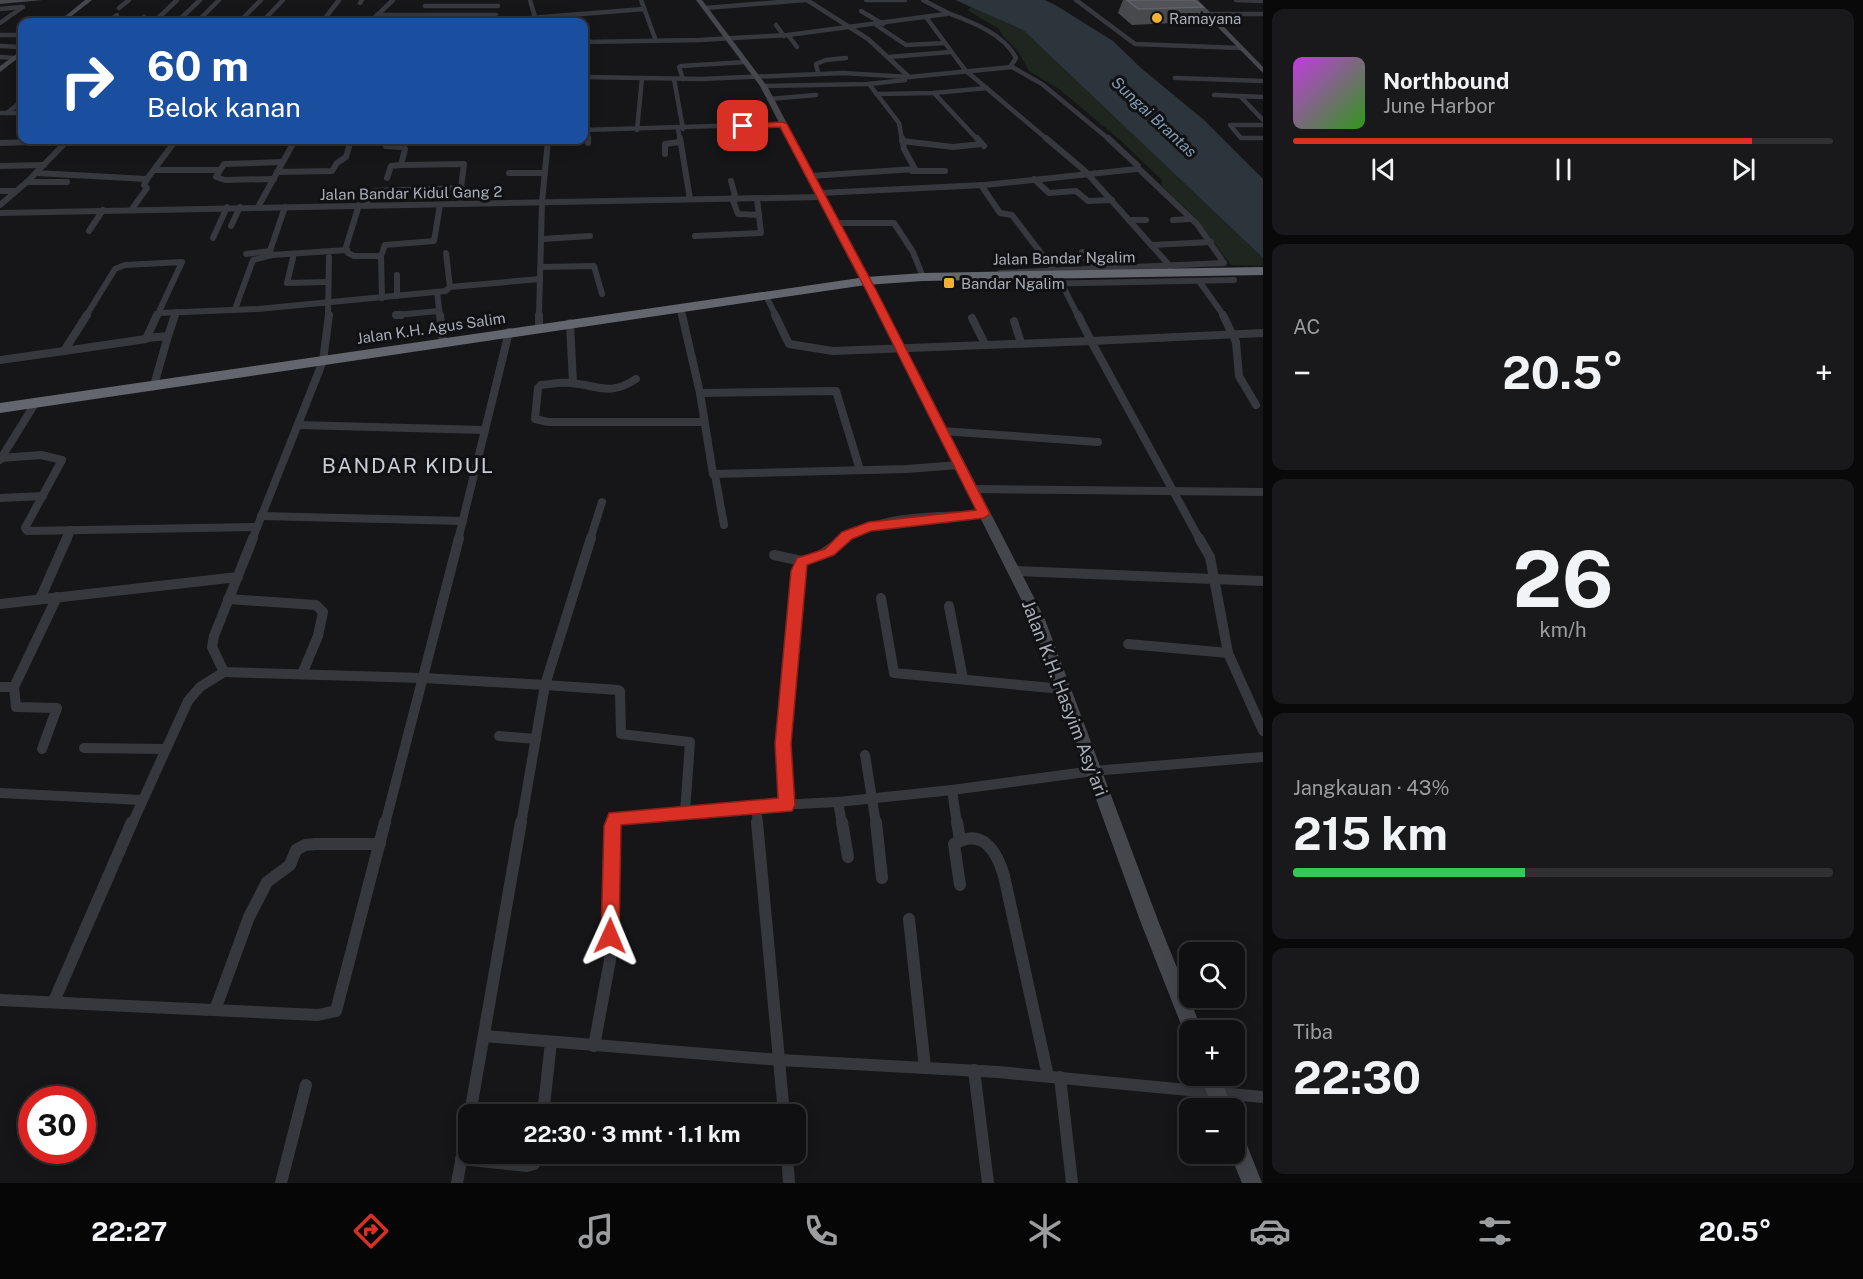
<!DOCTYPE html>
<html lang="id">
<meta charset="utf-8">
<style>
body{margin:0;font-family:"Public Sans",sans-serif;background:#19191b;color:#f1f3f6;height:100vh;display:flex;flex-direction:column;font-size:22px;white-space:nowrap}
*{box-sizing:border-box;margin:0}
p{font-size:20px;color:#9c9d9f}
.icon{flex:none;width:33px;height:33px;fill:none;stroke:currentColor;stroke-width:2;stroke-linecap:round;stroke-linejoin:round}
.map{position:relative;flex:1;overflow:hidden}
.side{display:flex;flex-direction:column;gap:9px;padding:9px;background:#09090a;width:600px}
.side>*{flex:none}
.top-card{position:absolute;left:18px;top:18px;width:570px;height:126px;border-radius:12px;box-shadow:0 3px 15px #0003,0 0 0 2px #303032;background:#1a4fa0;color:#fff;overflow:hidden}
.controls{position:absolute;left:1179px;top:942px;display:grid;gap:12px}
.controls a{display:grid;place-items:center;width:66px;height:66px;border-radius:12px;background:#101012;box-shadow:0 3px 15px #0003,0 0 0 2px #303032;font-size:30px}
.speed{position:absolute;left:18px;top:1086px;display:flex;gap:12px;font-size:30px;font-weight:700;text-align:center}
.speed>*{display:grid;place-content:center;width:78px;height:78px;border-radius:50%;background:#101012;box-shadow:0 3px 15px #0003,0 0 0 2px #303032;line-height:1}
.speed .limit{border:9px solid #d22;background:#fff;color:#111}
.pin{position:absolute;display:grid;place-items:center;width:51px;height:51px;color:#fff;margin:-26px;border-radius:12px;box-shadow:0 3px 9px #0006}
.me{position:absolute;width:66px;margin:-33px;rotate:1deg;stroke-linejoin:round;filter:drop-shadow(0 0 4px #0008)}
.turn{display:flex;align-items:center;gap:21px;height:126px;padding:0 30px;font-size:27px}
.turn .icon{width:78px;height:78px;stroke-width:2.5}
.turn b{display:block;font-size:42px;line-height:51px}
.big{font-size:45px;font-weight:700;line-height:1.1}
.side .widget{flex:1;display:flex;flex-direction:column;justify-content:center;gap:9px;min-width:0;padding:0 21px;border-radius:12px;background:#19191b}
.side .dial{align-items:center;gap:0}
.dial b{font-size:78px;line-height:1}
.song{display:flex;align-items:center;gap:18px}
.cover{width:72px;height:72px;border-radius:9px;background:linear-gradient(135deg,hsl(290 70% 55%),hsl(110 70% 35%))}
.played{height:6px;border-radius:3px;background:linear-gradient(90deg,#d93025 85%,#303032 85%)}
.keys{display:flex;justify-content:space-around;direction:ltr}
.heat{display:flex;justify-content:space-between;align-items:center;font-size:33px;direction:ltr}
.charge{height:9px;border-radius:4px;background:linear-gradient(90deg,#34c759 43%,#303032 0)}
.trip{position:absolute;left:458px;top:1104px;width:348px;height:60px;border-radius:12px;background:#101012;box-shadow:0 3px 15px #0003,0 0 0 2px #303032;font-weight:700;line-height:60px;text-align:center}
.tabs{display:flex;height:96px;justify-content:space-around;align-items:center;background:#060607;color:#9c9d9f}
.tabs .icon{width:42px;height:42px}
.tabs .selected{color:#d93025}
.tabs b{font-size:27px;color:#f1f3f6}
main{display:flex;flex:1;min-height:0}
.map>svg:first-child{display:block}
.green{fill:#1e261f}
.water{fill:#2c353c}
.lines{fill:none;stroke-linecap:round;stroke-linejoin:round}
.street-far4{stroke:#37383d;stroke-width:4.5}
.street-far3{stroke:#37383d;stroke-width:6}
.street-far2{stroke:#37383d;stroke-width:8}
.street-far1{stroke:#37383d;stroke-width:10}
.street{stroke:#37383d;stroke-width:12}
.secondary{fill:#45474d;fill-rule:evenodd}
.highway{fill:#63666e;fill-rule:evenodd}
.wall{fill:#47494d}
.building{fill:#525359;stroke:#5f6168;stroke-width:1.5}
.route{fill:#d93025;stroke:#8d1f18;stroke-width:1.5}
.poi-dot{fill:#f2b134;stroke:#111113;stroke-width:2}
.labels{text-anchor:middle;dominant-baseline:central;stroke-width:6;stroke-linejoin:round;paint-order:stroke}
.far-poi-label{font-size:15px;fill:#a8adb8;stroke:#111113;text-anchor:start}
.far-street-label{font-size:15px;fill:#a8adb8;stroke:#111113}
.far-water-label{font-size:16px;font-style:italic;fill:#7f9bb3;stroke:#111113}
.street-label{font-size:18px;fill:#a8adb8;stroke:#111113}
.quarter-label{font-size:21px;letter-spacing:1.5px;fill:#c9ccd4;stroke:#111113}
</style>
<main>
<div class="map">
<svg width="1263" height="1183" viewBox="0 0 1263 1183">
<rect width="100%" height="100%" fill="#161618"/>
<polygon class="green" points="972,7 1023,30 1263,258 1263,266 1231,265 1195,217 1162,186 1162,180 1121,141 1059,89 1029,71 1018,51 1003,36 999,29 967,10"/>
<polygon class="water" points="955,0 1045,0 1057,6 1113,41 1141,68 1204,120 1263,179 1263,258 1023,30"/>
<g class="lines">
<g class="street-far4">
<polyline points="530,0 535,17"/>
<polyline points="641,0 656,41"/>
<polyline points="807,0 868,39 909,77"/>
<polyline points="866,0 905,0"/>
<polyline points="923,0 948,13 946,14"/>
<polyline points="1076,0 1135,44 1240,48"/>
<polyline points="1236,0 1263,1"/>
<polyline points="360,3 362,0"/>
<polyline points="425,6 498,6"/>
<polyline points="119,8 129,0"/>
<polyline points="705,8 806,0"/>
<polyline points="0,9 21,7"/>
<polyline points="861,11 883,24"/>
<path d="M948 13C972 22 1004 34 1016 58L1010 67"/>
<polyline points="1207,14 1263,14"/>
<polyline points="377,15 496,15"/>
<polyline points="926,17 965,70 1048,140"/>
<polyline points="494,21 644,9"/>
<polyline points="107,22 117,15"/>
<polyline points="138,22 144,17"/>
<polyline points="154,22 177,0"/>
<polyline points="177,22 200,0"/>
<polyline points="197,22 219,0"/>
<polyline points="239,22 261,0"/>
<polyline points="262,22 283,0"/>
<polyline points="322,22 339,0"/>
<polyline points="370,22 393,0"/>
<polyline points="0,23 23,7 21,7"/>
<polyline points="776,25 784,36"/>
<polyline points="876,25 906,45 945,43"/>
<polyline points="0,35 22,35"/>
<polyline points="788,35 797,47"/>
<polyline points="584,42 700,40 788,35 946,14"/>
<polyline points="0,46 22,47"/>
<polyline points="0,57 15,58"/>
<polyline points="889,57 951,52"/>
<polyline points="818,73 816,64 826,60 846,58"/>
<polyline points="584,77 701,79 843,73 909,77 1012,67 1042,84 1110,140"/>
<polyline points="1175,78 1263,81"/>
<polyline points="674,79 683,129"/>
<polyline points="683,79 679,67 681,66 746,62"/>
<polyline points="869,84 899,123 902,140"/>
<polyline points="763,86 869,84 905,80"/>
<polyline points="934,93 978,140"/>
<polyline points="876,94 934,93 987,88"/>
<polyline points="1214,95 1263,97"/>
<polyline points="1241,97 1263,120"/>
<polyline points="769,99 816,95"/>
<polyline points="0,113 22,113"/>
<polyline points="7,113 22,101"/>
<polyline points="1263,125 1230,125 1241,138 1263,138"/>
<polyline points="678,129 680,140"/>
<polyline points="584,130 783,124"/>
<polyline points="588,130 588,140"/>
<polyline points="637,130 642,78"/>
</g>
<g class="street-far3">
<polyline points="588,138 588,143"/>
<polyline points="680,138 690,199"/>
<polyline points="977,138 984,146"/>
<polyline points="1046,138 1085,171 1170,266"/>
<polyline points="386,140 386,146 404,147 405,149 401,165 391,166 387,178"/>
<polyline points="902,141 953,147 982,144"/>
<polyline points="0,143 66,141"/>
<polyline points="665,154 665,144 680,142"/>
<polyline points="401,165 464,164 461,188"/>
<polyline points="0,166 44,165"/>
<polyline points="155,170 219,170"/>
<polyline points="912,171 945,171"/>
<polyline points="277,172 332,171 337,163 346,157 351,140"/>
<polyline points="36,173 147,179"/>
<polyline points="509,173 544,173"/>
<polyline points="810,176 915,169 904,149 902,138"/>
<polyline points="274,179 225,180 216,177 224,164 282,162"/>
<polyline points="1034,179 1049,193 1076,191 1088,201 1112,200"/>
<polyline points="731,181 736,199"/>
<polyline points="27,182 67,182"/>
<polyline points="981,185 1000,213 1012,215 1053,269"/>
<polyline points="0,191 15,191"/>
<polyline points="820,193 984,185 1137,169 1138,166 1108,138"/>
<polyline points="732,198 738,214 759,215"/>
<polyline points="0,205 27,182 68,140 146,140"/>
<polyline points="359,205 346,247 348,253 354,256 381,256"/>
<polyline points="366,205 373,191 462,188 459,204"/>
<polyline points="258,207 295,140"/>
<polyline points="132,209 147,188 144,185 147,179 176,140"/>
<polyline points="0,213 821,197"/>
<polyline points="1129,220 1146,220"/>
<polyline points="1173,220 1190,219"/>
<polyline points="835,223 894,223 913,252 923,277"/>
<polyline points="231,226 240,207"/>
<polyline points="89,231 103,210"/>
<polyline points="695,236 761,233 757,199"/>
<polyline points="213,238 227,207"/>
<polyline points="542,239 590,236"/>
<polyline points="1152,245 1211,242"/>
<polyline points="270,251 272,255 347,250"/>
<polyline points="1082,252 1091,268"/>
<polyline points="246,254 270,251 285,207"/>
<polyline points="293,258 287,283 327,282"/>
<polyline points="541,267 594,266 602,294"/>
<polyline points="1000,273 1224,263 1197,224 1138,168"/>
<polyline points="397,275 397,296"/>
<polyline points="992,277 1034,284 1234,280"/>
<polyline points="1199,281 1224,316"/>
<polyline points="1062,284 1078,316"/>
<polyline points="450,287 540,279"/>
<polyline points="437,292 440,316"/>
<polyline points="766,296 776,316"/>
<polyline points="382,298 381,256 385,245 434,241 440,205"/>
<polyline points="235,309 253,260 272,255"/>
<polyline points="681,309 683,316"/>
<polyline points="159,313 258,309 446,291 450,287 446,253"/>
<polyline points="396,315 439,311"/>
<polyline points="86,316 115,269 125,265 182,262 157,316"/>
<polyline points="175,316 176,312"/>
<polyline points="328,316 329,257"/>
<polyline points="539,316 542,202 548,140"/>
</g>
<g class="street-far2">
<polyline points="396,315 401,315"/>
<polyline points="440,315 443,342"/>
<polyline points="682,315 700,393 713,474 907,469 959,465"/>
<polyline points="775,315 789,344 833,351 1091,341 1200,540"/>
<polyline points="1078,315 1091,341 1263,333"/>
<polyline points="1223,315 1236,342 1239,376 1256,405"/>
<polyline points="972,318 985,344"/>
<polyline points="1014,321 1021,343"/>
<polyline points="570,323 573,383"/>
<polyline points="539,329 539,315"/>
<polyline points="168,336 175,315"/>
<polyline points="147,338 168,336 154,385"/>
<polyline points="64,351 87,315"/>
<polyline points="64,351 146,339 157,315"/>
<polyline points="0,360 64,351"/>
<path d="M636 379C609 397 598 385 570 383 561 382 551 384 541 385L538 388 535 419 548 422H704"/>
<polyline points="700,393 836,391 860,470"/>
<polyline points="298,425 484,430"/>
<polyline points="942,431 1098,442"/>
<polyline points="1,458 41,455 62,460 25,528 27,531 257,527"/>
<polyline points="0,460 36,402"/>
<polyline points="715,475 724,525"/>
<polyline points="971,489 1263,492"/>
<polyline points="0,498 43,496"/>
<polyline points="261,516 463,521"/>
<polyline points="67,540 71,530"/>
<polyline points="252,540 323,361 329,315"/>
<polyline points="458,540 509,332"/>
<polyline points="590,540 602,502"/>
<path d="M844 540C883 513 939 517 984 514"/>
</g>
<g class="street-far1">
<polyline points="591,538 545,685 618,690 620,691 621,734 690,742 685,812"/>
<polyline points="1199,538 1210,557 1228,653 1263,731"/>
<polyline points="774,555 802,561"/>
<polyline points="1014,571 1263,581"/>
<polyline points="881,598 894,673 1062,689"/>
<polyline points="40,599 67,538"/>
<polyline points="228,599 316,605 323,612 318,636 302,674"/>
<polyline points="0,604 238,577"/>
<polyline points="949,606 963,679"/>
<polyline points="1128,644 1228,653"/>
<polyline points="224,672 423,678 545,685 521,824"/>
<polyline points="0,687 14,687 57,597"/>
<polyline points="14,687 16,707 57,708 42,749"/>
<polyline points="499,736 536,739"/>
<polyline points="84,748 166,749"/>
<polyline points="865,755 876,824"/>
<polyline points="952,790 957,824"/>
<polyline points="0,793 142,800"/>
<polyline points="838,802 842,824"/>
<polyline points="786,805 783,744 798,571 802,561 821,555 846,538"/>
<polyline points="756,806 758,824"/>
<polyline points="132,824 188,701 200,687 224,672 212,647 214,636 253,538"/>
<polyline points="385,824 459,538"/>
<polyline points="613,824 615,818 756,806 838,802 952,790 1093,771 1263,757"/>
</g>
<g class="street">
<polyline points="757,822 784,1114"/>
<polyline points="842,822 848,857"/>
<polyline points="876,822 882,878"/>
<polyline points="957,822 960,840"/>
<path d="M960 885 954 844C983 827 997 852 1004 876L1048 1076"/>
<polyline points="909,919 925,1068"/>
<polyline points="0,1000 318,1015 336,1011 385,822"/>
<polyline points="54,1001 132,822"/>
<polyline points="215,1010 249,917 267,882 290,865 296,850 305,845 316,844 380,844"/>
<polyline points="484,1036 780,1060 998,1072 1263,1097"/>
<polyline points="594,1046 610,960 613,822"/>
<polyline points="974,1070 988,1183"/>
<polyline points="1060,1077 1072,1183"/>
<polyline points="470,1114 521,822"/>
<polyline points="543,1114 551,1042"/>
<polyline points="787,1154 789,1183"/>
<polyline points="461,1159 527,1166 534,1164 539,1154"/>
<polyline points="281,1183 306,1085"/>
<polyline points="457,1183 468,1123"/>
</g>
<g class="secondary">
<polygon points="0,0 43,0 0,4"/>
<polygon points="85,0 92,0 64,22 58,22"/>
<polygon points="696,0 702,0 767,86 877,292 1044,617 1159,923 1202,1030 1190,1030 1190,1038 1186,1037 1141,923 1030,617 867,292 760,86"/>
<polygon points="1191,0 1198,0 1263,67 1263,73"/>
<polygon points="22,50 22,55 0,72 0,66"/>
<polygon points="1200,1076 1219,1076 1233,1108 1213,1108"/>
<polygon points="1234,1127 1241,1130 1262,1183 1242,1183 1230,1154 1234,1154"/>
</g>
<polygon class="highway" points="1263,267 1263,275 923,281 866,285 0,413 0,403 866,277 923,273"/>
</g>
<polygon class="wall" points="1123,0 1194,0 1203,7 1196,22 1132,25 1118,13"/>
<polygon class="building" points="1127,0 1194,0 1203,7 1138,9"/>
<polygon class="route" points="783,122 787,124 877,292 990,514 984,518 871,531 852,539 834,555 807,565 791,744 795,805 792,811 621,825 619,936 616,943 610,945 604,943 601,936 604,826 609,813 778,798 775,744 791,571 797,558 825,549 842,532 869,522 976,510 867,292 780,127 743,129 739,126 743,124"/>
<g class="poi-dot">
<circle cx="1157" cy="18" r="6"/>
<rect x="943" y="277" width="12" height="12" rx="3"/>
</g>
<g class="labels">
<g class="far-poi-label">
<text x="1169" y="18">Ramayana</text>
<text x="961" y="283">Bandar Ngalim</text>
</g>
<g class="far-street-label">
<text transform="translate(411 193) rotate(-1)">Jalan Bandar Kidul Gang 2</text>
<text transform="translate(1064 258) rotate(-1)">Jalan Bandar Ngalim</text>
<text transform="translate(431 328) rotate(-8)">Jalan K.H. Agus Salim</text>
</g>
<g class="far-water-label">
<text transform="translate(1154 117) rotate(43)">Sungai Brantas</text>
</g>
<g class="street-label">
<text transform="translate(1065 698) rotate(69)">Jalan K.H. Hasyim Asy'ari</text>
</g>
<g class="quarter-label">
<text x="408" y="465">BANDAR KIDUL</text>
</g>
</g>
</svg>
<div class="controls">
<a><svg class="icon" aria-label="search" viewBox="0 0 24 24"><circle cx="10" cy="10" r="6"/><path d="M15 15l6 6"/></svg></a>
<a>+</a>
<a>−</a>
</div>
<div class="speed"><div class="limit">30</div></div>
<div class="pin" style="left:743px;top:126px;background:#d93025"><svg class="icon" aria-label="arrive" viewBox="0 0 24 24"><path d="M6 21V4h12l-3 4 3 4H6"/></svg></div>
<svg class="me" style="left:610px;top:936px" viewBox="-20 -20 40 40"><path d="M0-17L14 15 0 8-14 15z" fill="#d93025" stroke="#fff" stroke-width="4"/></svg>
<div class="trip">22:30 · 3 mnt · 1.1 km</div>
<div class="top-card">
<div class="turn"><svg class="icon" aria-label="right" viewBox="0 0 24 24"><path d="M7 20v-9h11M14 6l5 5-5 5"/></svg><div><b>60 m</b>Belok kanan</div></div>
</div>
</div>
<section class="side">
<div class="widget">
<div class="song"><i class="cover"></i><div><b>Northbound</b><p>June Harbor</p></div></div>
<div class="played"></div>
<div class="keys"><svg class="icon" aria-label="previous" viewBox="0 0 24 24"><path d="M18 5L8 12l10 7zM5 5v14"/></svg><svg class="icon" aria-label="pause" viewBox="0 0 24 24"><path d="M8 5v14M16 5v14"/></svg><svg class="icon" aria-label="next" viewBox="0 0 24 24"><path d="M6 5l10 7-10 7zM19 5v14"/></svg></div>
</div>
<div class="widget"><p>AC</p>
<div class="heat"><a>−</a><b class="big">20.5°</b><a>+</a></div>
</div>
<div class="widget dial"><b>26</b><p>km/h</p></div>
<div class="widget"><p>Jangkauan · 43%</p><b class="big">215 km</b><div class="charge"></div></div>
<div class="widget"><p>Tiba</p><b class="big">22:30</b></div>
</section>
</main>
<nav class="tabs">
<b>22:27</b>
<svg class="icon selected" aria-label="directions" viewBox="0 0 24 24"><path d="M12 3l9 9-9 9-9-9zM9 14v-3h6M13 9l2 2-2 2"/></svg>
<svg class="icon" aria-label="music" viewBox="0 0 24 24"><path d="M9 18V5l10-2v13"/><circle cx="6" cy="18" r="3"/><circle cx="16" cy="16" r="3"/></svg>
<svg class="icon" aria-label="phone" viewBox="0 0 24 24"><path d="M5 4h4l2 5-3 2q2 4 5 5l2-3 5 2v4C11 20 4 13 5 4z"/></svg>
<svg class="icon" aria-label="climate" viewBox="0 0 24 24"><path d="M12 3v18M4 7l16 10M4 17L20 7"/></svg>
<svg class="icon" aria-label="car" viewBox="0 0 24 24"><path d="M5 17H2v-5l4-1 3-4h7l3 4 3 1v5h-3M9 17h6M6 11h13"/><circle cx="7" cy="17" r="2"/><circle cx="17" cy="17" r="2"/></svg>
<svg class="icon" aria-label="filters" viewBox="0 0 24 24"><path d="M4 7h16M4 17h16"/><circle cx="9" cy="7" r="2"/><circle cx="15" cy="17" r="2"/></svg>
<b>20.5°</b>
</nav>
